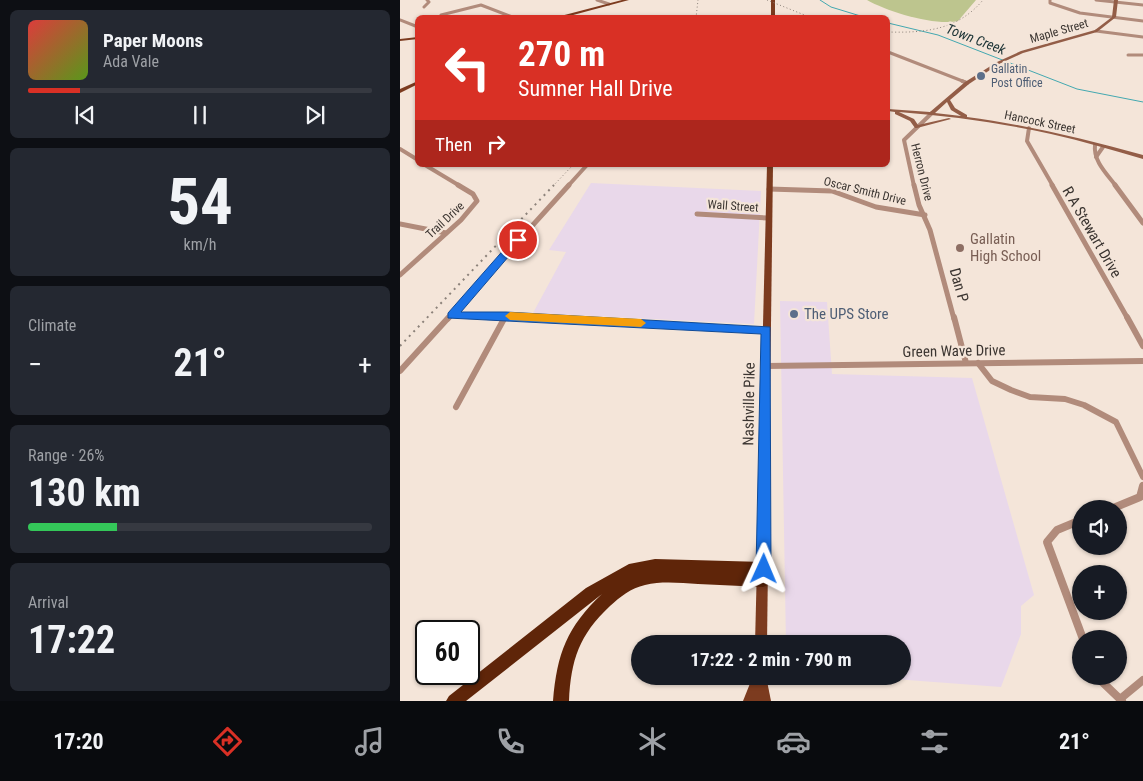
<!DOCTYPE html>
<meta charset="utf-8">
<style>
body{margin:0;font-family:"Roboto Condensed",sans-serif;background:#242831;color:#f1f3f6;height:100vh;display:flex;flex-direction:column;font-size:19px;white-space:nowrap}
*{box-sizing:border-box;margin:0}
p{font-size:16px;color:#9ea1a6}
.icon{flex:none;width:28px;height:28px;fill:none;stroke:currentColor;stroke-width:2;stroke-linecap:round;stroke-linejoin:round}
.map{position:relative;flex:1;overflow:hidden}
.sheet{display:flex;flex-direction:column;gap:10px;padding:10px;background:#0d0f14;width:400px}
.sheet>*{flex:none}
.hud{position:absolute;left:15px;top:15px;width:475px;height:152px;border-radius:8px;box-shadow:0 1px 4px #0004;background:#d93025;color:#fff;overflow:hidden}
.fabs{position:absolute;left:672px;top:500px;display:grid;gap:10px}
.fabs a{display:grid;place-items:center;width:55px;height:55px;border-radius:50%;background:#171b24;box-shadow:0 1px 4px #0004;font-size:25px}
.speed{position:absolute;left:15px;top:620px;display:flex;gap:10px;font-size:25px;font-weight:700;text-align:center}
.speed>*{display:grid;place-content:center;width:65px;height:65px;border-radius:50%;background:#171b24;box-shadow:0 1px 4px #0004;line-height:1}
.speed .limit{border:2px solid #111;border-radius:8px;background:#fff;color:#111}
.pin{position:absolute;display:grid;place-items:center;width:42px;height:42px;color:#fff;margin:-21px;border:2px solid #fff;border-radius:50%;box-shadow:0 1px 5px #0007}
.me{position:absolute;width:55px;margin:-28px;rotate:1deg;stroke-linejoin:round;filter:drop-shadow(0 0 4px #0008)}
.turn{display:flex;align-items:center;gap:18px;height:105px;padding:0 20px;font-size:22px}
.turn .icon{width:65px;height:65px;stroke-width:2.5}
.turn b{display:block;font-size:35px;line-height:42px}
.then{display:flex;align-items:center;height:48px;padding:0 20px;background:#0003;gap:10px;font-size:19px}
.big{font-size:38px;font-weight:700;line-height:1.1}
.sheet .card{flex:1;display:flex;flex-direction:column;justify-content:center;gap:8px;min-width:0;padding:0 18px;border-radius:8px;background:#242831}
.sheet .dial{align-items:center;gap:0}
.dial b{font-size:65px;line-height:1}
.song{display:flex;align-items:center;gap:15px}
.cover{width:60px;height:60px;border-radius:8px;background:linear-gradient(135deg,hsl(0 70% 55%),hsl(90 70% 35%))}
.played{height:5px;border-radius:2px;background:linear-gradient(90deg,#d93025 15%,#363941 15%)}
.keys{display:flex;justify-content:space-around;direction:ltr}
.heat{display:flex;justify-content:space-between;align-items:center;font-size:28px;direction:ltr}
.charge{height:8px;border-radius:4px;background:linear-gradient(90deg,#34c759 26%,#363941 0)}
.trip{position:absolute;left:231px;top:635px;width:280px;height:50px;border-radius:25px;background:#171b24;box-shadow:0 1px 4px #0004;font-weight:700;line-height:50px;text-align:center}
.tab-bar{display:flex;height:80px;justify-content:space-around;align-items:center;background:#090b0e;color:#9ea1a6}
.tab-bar .icon{width:35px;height:35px}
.tab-bar .active{color:#d93025}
.tab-bar b{font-size:22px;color:#f1f3f6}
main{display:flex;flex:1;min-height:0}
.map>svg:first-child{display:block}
.commercial{fill:#e9d8ea}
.green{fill:#bdc58e}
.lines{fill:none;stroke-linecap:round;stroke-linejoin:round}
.stream{stroke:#43a8b0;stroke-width:1}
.street-far4{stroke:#b18b7b;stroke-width:3}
.street-far3{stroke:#b18b7b;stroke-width:4}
.street-far2{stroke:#b18b7b;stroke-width:5}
.street-far1{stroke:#b18b7b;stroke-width:6}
.street{stroke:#b18b7b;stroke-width:8}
.secondary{fill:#935d47;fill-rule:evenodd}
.primary{fill:#7c3b1f;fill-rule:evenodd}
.highway{fill:#5f2509;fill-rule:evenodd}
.rail-far1{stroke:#8c827a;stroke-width:1;stroke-dasharray:1 2.5;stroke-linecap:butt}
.rail{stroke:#8c827a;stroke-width:2;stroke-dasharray:2 4.5;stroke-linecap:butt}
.route{fill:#1a73e8;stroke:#114b97}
.slow{fill:#f59e0b}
.service-dot{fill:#5c6f8a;stroke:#f4e5d9;stroke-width:2}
.education-dot{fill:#8d6e63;stroke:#f4e5d9;stroke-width:2}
.labels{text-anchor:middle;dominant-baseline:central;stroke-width:4.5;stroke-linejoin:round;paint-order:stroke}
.far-street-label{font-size:12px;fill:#3b3531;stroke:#f4e5d9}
.far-service-label{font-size:12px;fill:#4e5e75;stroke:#f4e5d9;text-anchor:start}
.far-water-label{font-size:14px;font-style:italic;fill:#1d3436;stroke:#f4e5d9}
.street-label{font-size:15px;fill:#3b3531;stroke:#f4e5d9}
.education-label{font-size:15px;fill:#785e54;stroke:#f4e5d9;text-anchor:start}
.service-label{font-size:15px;fill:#4e5e75;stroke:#f4e5d9;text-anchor:start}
</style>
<main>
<section class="sheet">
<div class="card">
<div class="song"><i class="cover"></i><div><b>Paper Moons</b><p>Ada Vale</p></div></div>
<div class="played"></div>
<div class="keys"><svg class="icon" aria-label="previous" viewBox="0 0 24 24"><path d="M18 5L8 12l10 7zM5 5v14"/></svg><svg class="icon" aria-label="pause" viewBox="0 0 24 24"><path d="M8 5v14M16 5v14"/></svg><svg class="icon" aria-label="next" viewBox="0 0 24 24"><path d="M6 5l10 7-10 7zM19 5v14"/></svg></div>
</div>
<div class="card dial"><b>54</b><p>km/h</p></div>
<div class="card"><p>Climate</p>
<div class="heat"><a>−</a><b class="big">21°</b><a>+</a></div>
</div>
<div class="card"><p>Range · 26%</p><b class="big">130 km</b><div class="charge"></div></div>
<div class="card"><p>Arrival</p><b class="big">17:22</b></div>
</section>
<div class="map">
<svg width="743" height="701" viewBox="0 0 743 701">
<rect width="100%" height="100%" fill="#f4e5d9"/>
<g class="commercial">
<polygon points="191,183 361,191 354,324 133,313 166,252 149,250"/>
<polygon points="380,301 427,302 432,374 572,378 634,595 621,606 621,634 601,687 467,677 460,683 387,683 387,676 502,676 502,644 386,644"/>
</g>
<path class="green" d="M467 0H576L558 21C535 26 488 12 467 0Z"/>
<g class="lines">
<g class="stream">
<polyline points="420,0 431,7 467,18"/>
<polyline points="488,23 538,35 677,89 743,102"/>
</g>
<g class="street-far4">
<polyline points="197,0 209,4"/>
<polyline points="650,0 650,3 680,13 743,21"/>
<polyline points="696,0 743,5"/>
<polyline points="24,7 29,2 27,0"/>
<polyline points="43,18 41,15 81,5 115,18"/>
<polyline points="0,20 18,27"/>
<polyline points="696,31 743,37"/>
<polyline points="488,52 565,82"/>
<polyline points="728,55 743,55"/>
</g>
<g class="street-far3">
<polyline points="562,81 567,83"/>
<polyline points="629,128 627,141 653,186"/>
<path d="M695 145C693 161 707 174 716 186"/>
<polyline points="0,149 18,160"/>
<polyline points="696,157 703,147"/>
<polyline points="25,165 60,186"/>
<polyline points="168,186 187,165"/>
<polyline points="514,186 504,140 532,113"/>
</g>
<g class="street-far2">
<polyline points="514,185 519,205 530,230 554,319"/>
<polyline points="652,185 728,319"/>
<polyline points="715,185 743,223"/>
<polyline points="369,189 432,191 476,207 525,215"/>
<polyline points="297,214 368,218"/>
<polyline points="0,224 46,233"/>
<polyline points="0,275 61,220 77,201 73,194 58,185"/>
<polyline points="52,315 155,319"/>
<polyline points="48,319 169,185"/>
<polyline points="105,319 106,316"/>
</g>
<g class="street-far1">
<polyline points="132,317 366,330"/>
<polyline points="554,317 566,363"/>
<polyline points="727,317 743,346"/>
<polyline points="578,363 592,381 611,390 630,397 665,399 684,405 716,422 743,477"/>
<polyline points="366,366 743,361"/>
<polyline points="0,371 49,317"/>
<polyline points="56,407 105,317"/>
<polyline points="742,487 743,485"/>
</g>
<g class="street">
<polyline points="711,509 740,497 743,486"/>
<polyline points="681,520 657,530 647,542 683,639"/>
<polyline points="696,676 722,701"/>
<polyline points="720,699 743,680"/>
</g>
<path class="secondary" d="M714 0H718L716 17 697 32 623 53 599 64 569 84 550 100 555 108 567 115V117C627 125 685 139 743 155V159C712 150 682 141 651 134 601 123 550 116 499 112L514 119 518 125 549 118 551 119 517 128H515L510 121 495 114V112L488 111V109L530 112 565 82 597 62 621 51 695 30 712 17ZM547 102 551 110 561 116 535 113Z"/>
<g class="primary">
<polygon points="222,0 229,0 162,18 153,18"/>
<rect x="371" y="0" width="4" height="18"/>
<polygon points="18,37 18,39 0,41 0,39"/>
<polygon points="18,81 18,84 0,93 0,89"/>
<polygon points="367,165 373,165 367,644 355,644"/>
<polygon points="353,676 366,676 371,701 343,701"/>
</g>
<path class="highway" d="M255 559 364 562 369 564 371 569 369 574 366 575 370 580 368 585 363 587C341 586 320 585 298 584 280 583 262 581 245 585 231 588 220 597 210 606 179 635 171 660 169 701H153C157 653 167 627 202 594L66 701H46L49 696 186 588 229 564Z"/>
<g class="rail-far1">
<polyline points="367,0 412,18"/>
<polyline points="296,18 298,0"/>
<path d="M488 32C525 33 558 30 583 0"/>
<polyline points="153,186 173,165"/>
</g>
<polyline class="rail" points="0,346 154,185"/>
</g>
<polygon class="route" points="118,237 121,238 121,242 61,312 106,312 370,327 371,569 369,574 364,577 358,574 356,569 361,334 48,318 48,313 114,238"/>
<polygon class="slow" points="110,312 241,319 246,323 241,327 110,320 105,316"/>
<g class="service-dot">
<circle cx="581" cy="76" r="5"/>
<circle cx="394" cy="314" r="5"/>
</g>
<circle class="education-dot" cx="560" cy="248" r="5"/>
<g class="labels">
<g class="far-street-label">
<text transform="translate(659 31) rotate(-16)">Maple Street</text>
<text transform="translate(640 122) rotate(12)">Hancock Street</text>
<text transform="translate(522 172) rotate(76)">Herron Drive</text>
<text transform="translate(465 191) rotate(14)">Oscar Smith Drive</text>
<text transform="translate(333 206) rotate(4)">Wall Street</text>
<text transform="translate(45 220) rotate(-43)">Trail Drive</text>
</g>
<g class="far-service-label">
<text x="591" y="69">Gallatin<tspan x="591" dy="14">Post Office</tspan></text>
</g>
<g class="far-water-label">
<text transform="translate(576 39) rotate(21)">Town Creek</text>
</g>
<g class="street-label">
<text transform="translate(692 232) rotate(60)">R A Stewart Drive</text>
<text transform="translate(559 285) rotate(74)">Dan P</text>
<text transform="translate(554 351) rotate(-1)">Green Wave Drive</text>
<text transform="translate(349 404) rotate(-89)">Nashville Pike</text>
</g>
<g class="education-label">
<text x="570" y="239">Gallatin<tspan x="570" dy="17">High School</tspan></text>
</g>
<g class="service-label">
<text x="404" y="314">The UPS Store</text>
</g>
</g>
</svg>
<div class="fabs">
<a><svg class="icon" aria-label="sound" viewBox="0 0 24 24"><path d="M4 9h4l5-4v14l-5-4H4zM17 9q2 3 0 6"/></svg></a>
<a>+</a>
<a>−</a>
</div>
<div class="speed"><div class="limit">60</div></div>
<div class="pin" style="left:118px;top:240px;background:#d93025"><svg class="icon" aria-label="arrive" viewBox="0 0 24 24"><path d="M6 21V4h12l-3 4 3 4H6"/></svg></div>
<svg class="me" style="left:364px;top:569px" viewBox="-20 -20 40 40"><path d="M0-17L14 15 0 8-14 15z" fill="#1a73e8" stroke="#fff" stroke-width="4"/></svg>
<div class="trip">17:22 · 2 min · 790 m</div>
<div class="hud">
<div class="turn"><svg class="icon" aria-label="left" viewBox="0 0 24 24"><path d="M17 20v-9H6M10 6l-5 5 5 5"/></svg><div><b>270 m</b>Sumner Hall Drive</div></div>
<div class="then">Then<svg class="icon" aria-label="right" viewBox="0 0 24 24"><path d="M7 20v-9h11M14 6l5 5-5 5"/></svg></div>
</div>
</div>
</main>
<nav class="tab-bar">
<b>17:20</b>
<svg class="icon active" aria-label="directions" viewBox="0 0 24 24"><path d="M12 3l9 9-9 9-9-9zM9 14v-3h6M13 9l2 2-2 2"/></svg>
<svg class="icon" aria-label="music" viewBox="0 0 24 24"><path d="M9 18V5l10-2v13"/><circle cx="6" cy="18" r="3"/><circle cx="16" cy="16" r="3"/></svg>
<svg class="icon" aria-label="phone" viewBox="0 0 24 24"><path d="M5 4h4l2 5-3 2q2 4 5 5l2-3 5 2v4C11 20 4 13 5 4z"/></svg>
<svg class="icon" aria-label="climate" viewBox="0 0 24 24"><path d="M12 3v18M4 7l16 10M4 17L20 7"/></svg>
<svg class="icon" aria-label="car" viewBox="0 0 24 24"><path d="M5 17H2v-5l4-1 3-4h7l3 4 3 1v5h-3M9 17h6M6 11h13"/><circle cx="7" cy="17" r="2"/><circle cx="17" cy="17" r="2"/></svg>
<svg class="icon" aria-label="filters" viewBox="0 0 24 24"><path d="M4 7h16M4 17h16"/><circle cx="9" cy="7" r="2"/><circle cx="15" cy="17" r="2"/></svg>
<b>21°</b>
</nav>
